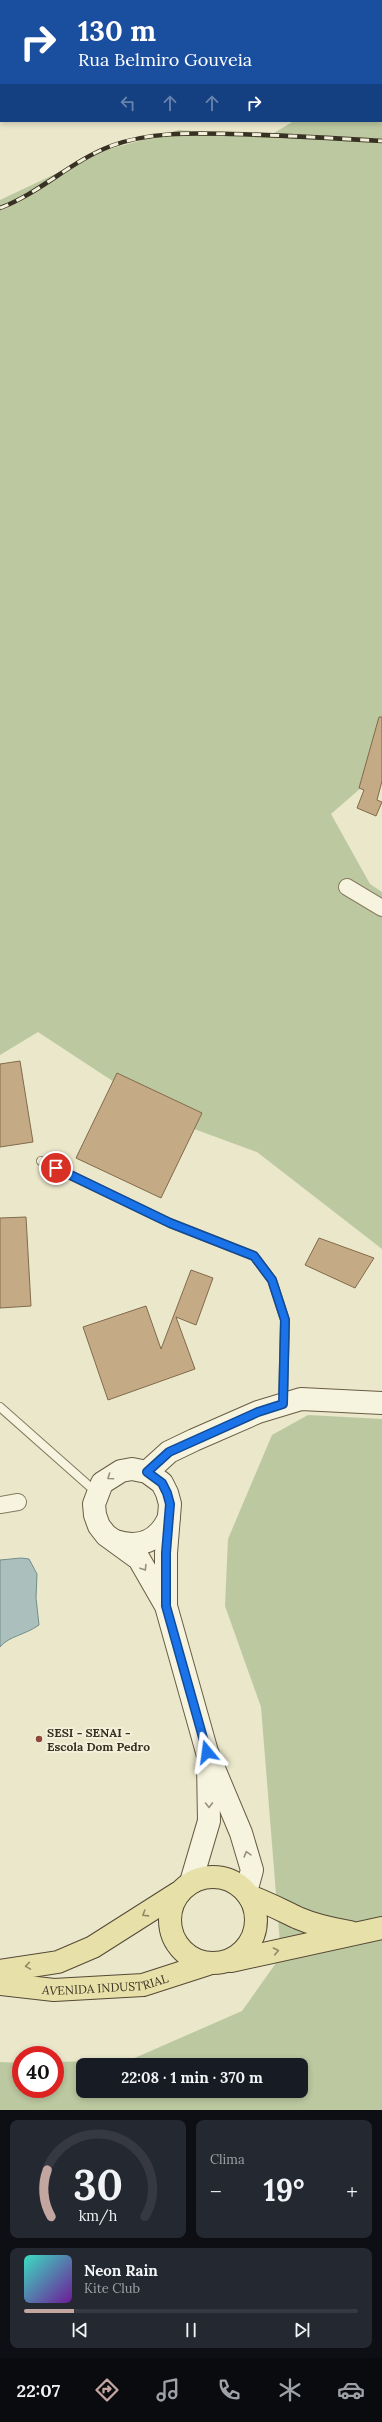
<!DOCTYPE html>
<html lang="pt">
<meta charset="utf-8">
<style>
body{margin:0;font-family:Lora,serif;background:#242831;color:#f1f3f6;height:100vh;display:flex;flex-direction:column;font-size:15px;white-space:nowrap}
*{box-sizing:border-box;margin:0}
p{font-size:13px;color:#9ea1a6}
.icon{flex:none;width:22px;height:22px;fill:none;stroke:currentColor;stroke-width:2;stroke-linecap:round;stroke-linejoin:round}
.map{position:relative;height:2110px;overflow:hidden}
.drawer{display:flex;flex-direction:column;gap:10px;padding:10px;background:#0d0f14;flex:1}
.drawer>*{flex:none}
.hud{position:absolute;left:0px;top:0px;width:382px;height:122px;box-shadow:0 2px 6px #0003;background:#1a4fa0;color:#fff;overflow:hidden}
.speed{position:absolute;left:12px;top:2046px;display:flex;gap:8px;font-size:20px;font-weight:700;text-align:center}
.speed>*{display:grid;place-content:center;width:52px;height:52px;border-radius:50%;background:#171b24;box-shadow:0 2px 6px #0003;line-height:1}
.speed .limit{border:6px solid #d22;background:#fff;color:#111}
.pin{position:absolute;display:grid;place-items:center;width:34px;height:34px;color:#fff;margin:-17px;border:2px solid #fff;border-radius:50%;box-shadow:0 1px 4px #0007}
.me{position:absolute;width:44px;margin:-22px;rotate:344deg;stroke-linejoin:round;filter:drop-shadow(0 0 3px #0008)}
.turn{display:flex;align-items:center;gap:14px;height:84px;padding:0 12px;font-size:18px}
.turn .icon{width:52px;height:52px;stroke-width:2.5}
.turn b{display:block;font-size:28px;line-height:34px}
.lanes{display:flex;align-items:center;height:38px;padding:0 12px;background:#0003;justify-content:center;gap:20px;direction:ltr}
.lanes .off{opacity:.35}
.big{font-size:30px;font-weight:800;line-height:1.1}
.drawer .widget{flex:1;display:flex;flex-direction:column;justify-content:center;gap:6px;min-width:0;padding:0 14px;border-radius:8px;background:#242831}
.drawer .dial{align-items:center;gap:0}
.dial svg{height:104px;overflow:visible;fill:none;stroke:#363941;stroke-width:7;stroke-linecap:round;text-anchor:middle}
.dial text{fill:#f1f3f6;stroke:none}
.song{display:flex;align-items:center;gap:12px}
.cover{width:48px;height:48px;border-radius:6px;background:linear-gradient(135deg,hsl(170 70% 55%),hsl(280 70% 35%))}
.played{height:4px;border-radius:2px;background:linear-gradient(90deg,#c4a6a0 15%,#363941 15%)}
.keys{display:flex;justify-content:space-around;direction:ltr}
.heat{display:flex;justify-content:space-between;align-items:center;font-size:22px;direction:ltr}
.drawer .tiles{flex:1;display:grid;gap:10px;grid-template-columns:1fr 1fr}
.widget:last-child{grid-column:span 2}
.trip{position:absolute;left:76px;top:2058px;width:232px;height:40px;border-radius:8px;background:#171b24;box-shadow:0 2px 6px #0003;font-weight:800;line-height:40px;text-align:center}
.tabs{display:flex;height:64px;justify-content:space-around;align-items:center;background:#090b0e;color:#9ea1a6}
.tabs .icon{width:28px;height:28px}
.tabs .current{color:#c4a6a0}
.tabs b{font-size:18px;color:#f1f3f6}
.map>svg:first-child{display:block}
.green{fill:#bcc8a0;fill-rule:evenodd}
.water{fill:#abc0bd;stroke:#728e8c}
.building{fill:#c4ab86;stroke:#826a4a}
.lines{fill:none;stroke-linecap:round;stroke-linejoin:round}
.lane-casing{stroke:#867b61;stroke-width:10}
.street-casing{stroke:#867b61;stroke-width:18}
.secondary-casing{stroke:#685d44;stroke-width:24}
.primary-casing{stroke:#544935;stroke-width:24}
.lane{stroke:#f6f3de;stroke-width:8}
.street{stroke:#f6f3de;stroke-width:16}
.secondary{stroke:#f6f3de;stroke-width:22}
.primary{stroke:#e8e0a9;stroke-width:22}
.rail-casing{stroke:#383123;stroke-width:4.5}
.rail{stroke:#f3f0da;stroke-width:3;stroke-dasharray:9;stroke-linecap:butt}
.oneway{stroke:#979280}
.oneway2{stroke:#908866}
.route-casing{stroke:#114b97;stroke-width:10}
.route{stroke:#1a73e8;stroke-width:7}
.poi-dot{fill:#8e4738;stroke:#f3f0da;stroke-width:1.5}
.labels{text-anchor:middle;dominant-baseline:central;stroke-width:4;stroke-linejoin:round;paint-order:stroke}
.poi-label{font-size:12px;font-weight:bold;fill:#383123;stroke:#f3f0da;text-anchor:start}
.street-label{font-size:12px;fill:#383123;stroke:#f3f0da}
</style>
<div class="map">
<svg width="382" height="2110" viewBox="0 0 382 2110">
<rect width="100%" height="100%" fill="#eae7cb"/>
<g class="green">
<polygon points="348,0 382,0 382,773 377,774 331,814 370,884 382,892 382,1249 257,1152 175,1122 38,1032 0,1055 0,200 106,150 179,130 267,137 294,121 381,121 381,1"/>
<path d="M308 1415 382 1419V2110H0V2062L21 2063V2089H55V2062L130 2060 242 2011 281 1956 261 1707 225 1606 228 1539 272 1435ZM83 2065H301V2091H83Z"/>
</g>
<path class="water" d="M21 1558 29 1559 37 1574 36 1598 39 1625C25 1635 9 1636 0 1647V1560Z"/>
<g class="building">
<polygon points="379,717 382,717 382,781 377,800 382,802 376,816 357,808 364,790 359,788"/>
<polygon points="20,1061 33,1142 0,1147 0,1064"/>
<polygon points="117,1073 202,1113 161,1198 76,1158"/>
<polygon points="26,1217 31,1306 0,1308 0,1218"/>
<polygon points="319,1238 374,1258 355,1288 305,1265"/>
<polygon points="191,1270 213,1278 196,1325 176,1317 195,1369 108,1400 83,1327 146,1306 161,1349"/>
</g>
<g class="lines">
<defs>
<g id="lane">
<polyline points="41,1161 170,1223 254,1256 272,1280 285,1320 283,1404"/>
<polyline points="0,1407 96,1492"/>
</g>
<g id="street">
<polyline points="347,887 382,908"/>
<polyline points="0,1505 18,1502"/>
</g>
<g id="secondary">
<polyline points="318,0 321,1"/>
<polyline points="381,24 382,25"/>
<polyline points="147,1472 169,1452 194,1440 258,1412 301,1399 382,1403"/>
<path d="M115 1541C140 1549 159 1541 169 1517"/>
<polyline points="166,1606 166,1553 170,1504 167,1493 162,1483 147,1472 132,1469 121,1471 102,1483 94,1504 95,1515 99,1526 106,1535 139,1559 166,1606 207,1752 241,1833 252,1870 246,1892"/>
<polyline points="191,1882 209,1821 208,1763"/>
</g>
<g id="primary">
<circle cx="213" cy="1920" r="43"/>
<path d="M249 1896C266 1902 281 1910 298 1918 314 1925 332 1929 350 1932"/>
<polyline points="231,1961 382,1928"/>
<polyline points="0,1971 58,1962 93,1947 178,1893"/>
<path id="s1" d="M0 1984 54 1990 143 1985 208 1964"/>
</g>
</defs>
<use href="#lane" class="lane-casing"/>
<use href="#street" class="street-casing"/>
<use href="#secondary" class="secondary-casing"/>
<use href="#primary" class="primary-casing"/>
<use href="#lane" class="lane"/>
<use href="#street" class="street"/>
<use href="#secondary" class="secondary"/>
<use href="#primary" class="primary"/>
<defs>
<path id="rail" d="M0 208C40 193 71 161 111 146 149 132 190 133 231 134 281 135 332 138 382 141"/>
</defs>
<use href="#rail" class="rail-casing"/>
<use href="#rail" class="rail"/>
</g>
<defs><path id="oneway-chevron" d="M-2-3.5L2.5 0L-2 3.5" fill="none" stroke-width="1.6" stroke-linecap="round" stroke-linejoin="round"/></defs>
<g class="oneway">
<use href="#oneway-chevron" transform="translate(110 1477) rotate(145)"/>
<use href="#oneway-chevron" transform="translate(144 1568) rotate(58)"/>
<use href="#oneway-chevron" transform="translate(209 1805) rotate(89)"/>
<use href="#oneway-chevron" transform="translate(247 1854) rotate(-106)"/>
</g>
<g class="oneway2">
<use href="#oneway-chevron" transform="translate(145 1914) rotate(148)"/>
<use href="#oneway-chevron" transform="translate(276 1951) rotate(-12)"/>
<use href="#oneway-chevron" transform="translate(28 1966) rotate(171)"/>
</g>
<g class="lines">
<defs>
<polyline id="route" points="56,1168 170,1223 254,1256 272,1280 285,1320 283,1404 258,1412 169,1452 147,1472 162,1483 167,1493 170,1504 166,1553 166,1606 207,1752"/>
</defs>
<use href="#route" class="route-casing"/>
<use href="#route" class="route"/>
</g>
<circle class="poi-dot" cx="39" cy="1739" r="4"/>
<g class="labels">
<g class="poi-label">
<text x="47" y="1732">SESI - SENAI -<tspan x="47" dy="14">Escola Dom Pedro</tspan></text>
</g>
<g class="street-label">
<text stroke="none"><textPath href="#s1" startOffset="106">AVENIDA INDUSTRIAL</textPath></text>
</g>
</g>
</svg>
<div class="speed"><div class="limit">40</div></div>
<div class="pin" style="left:56px;top:1168px;background:#d93025"><svg class="icon" aria-label="arrive" viewBox="0 0 24 24"><path d="M6 21V4h12l-3 4 3 4H6"/></svg></div>
<svg class="me" style="left:207px;top:1752px" viewBox="-20 -20 40 40"><path d="M0-17L14 15 0 8-14 15z" fill="#1a73e8" stroke="#fff" stroke-width="4"/></svg>
<div class="trip">22:08 · 1 min · 370 m</div>
<div class="hud">
<div class="turn"><svg class="icon" aria-label="right" viewBox="0 0 24 24"><path d="M7 20v-9h11M14 6l5 5-5 5"/></svg><div><b>130 m</b>Rua Belmiro Gouveia</div></div>
<div class="lanes"><svg class="icon off" aria-label="left" viewBox="0 0 24 24"><path d="M17 20v-9H6M10 6l-5 5 5 5"/></svg><svg class="icon off" aria-label="ahead" viewBox="0 0 24 24"><path d="M12 20V5M6 11l6-6 6 6"/></svg><svg class="icon off" aria-label="ahead" viewBox="0 0 24 24"><path d="M12 20V5M6 11l6-6 6 6"/></svg><svg class="icon" aria-label="right" viewBox="0 0 24 24"><path d="M7 20v-9h11M14 6l5 5-5 5"/></svg></div>
</div>
</div>
<section class="drawer">
<div class="tiles">
<div class="widget dial"><svg viewBox="0 0 100 80">
<path d="M14 69A42 42 0 1 1 86 69"/>
<path d="M14 69A42 42 0 0 1 11 33" stroke="#c4a6a0"/>
<text x="50" y="56" font-size="32" font-weight="700">30</text>
<text x="50" y="72" font-size="11">km/h</text>
</svg></div>
<div class="widget"><p>Clima</p>
<div class="heat"><a>−</a><b class="big">19°</b><a>+</a></div>
</div>
<div class="widget">
<div class="song"><i class="cover"></i><div><b>Neon Rain</b><p>Kite Club</p></div></div>
<div class="played"></div>
<div class="keys"><svg class="icon" aria-label="previous" viewBox="0 0 24 24"><path d="M18 5L8 12l10 7zM5 5v14"/></svg><svg class="icon" aria-label="pause" viewBox="0 0 24 24"><path d="M8 5v14M16 5v14"/></svg><svg class="icon" aria-label="next" viewBox="0 0 24 24"><path d="M6 5l10 7-10 7zM19 5v14"/></svg></div>
</div>
</div>
</section>
<nav class="tabs">
<b>22:07</b>
<svg class="icon current" aria-label="directions" viewBox="0 0 24 24"><path d="M12 3l9 9-9 9-9-9zM9 14v-3h6M13 9l2 2-2 2"/></svg>
<svg class="icon" aria-label="music" viewBox="0 0 24 24"><path d="M9 18V5l10-2v13"/><circle cx="6" cy="18" r="3"/><circle cx="16" cy="16" r="3"/></svg>
<svg class="icon" aria-label="phone" viewBox="0 0 24 24"><path d="M5 4h4l2 5-3 2q2 4 5 5l2-3 5 2v4C11 20 4 13 5 4z"/></svg>
<svg class="icon" aria-label="climate" viewBox="0 0 24 24"><path d="M12 3v18M4 7l16 10M4 17L20 7"/></svg>
<svg class="icon" aria-label="car" viewBox="0 0 24 24"><path d="M5 17H2v-5l4-1 3-4h7l3 4 3 1v5h-3M9 17h6M6 11h13"/><circle cx="7" cy="17" r="2"/><circle cx="17" cy="17" r="2"/></svg>
</nav>
